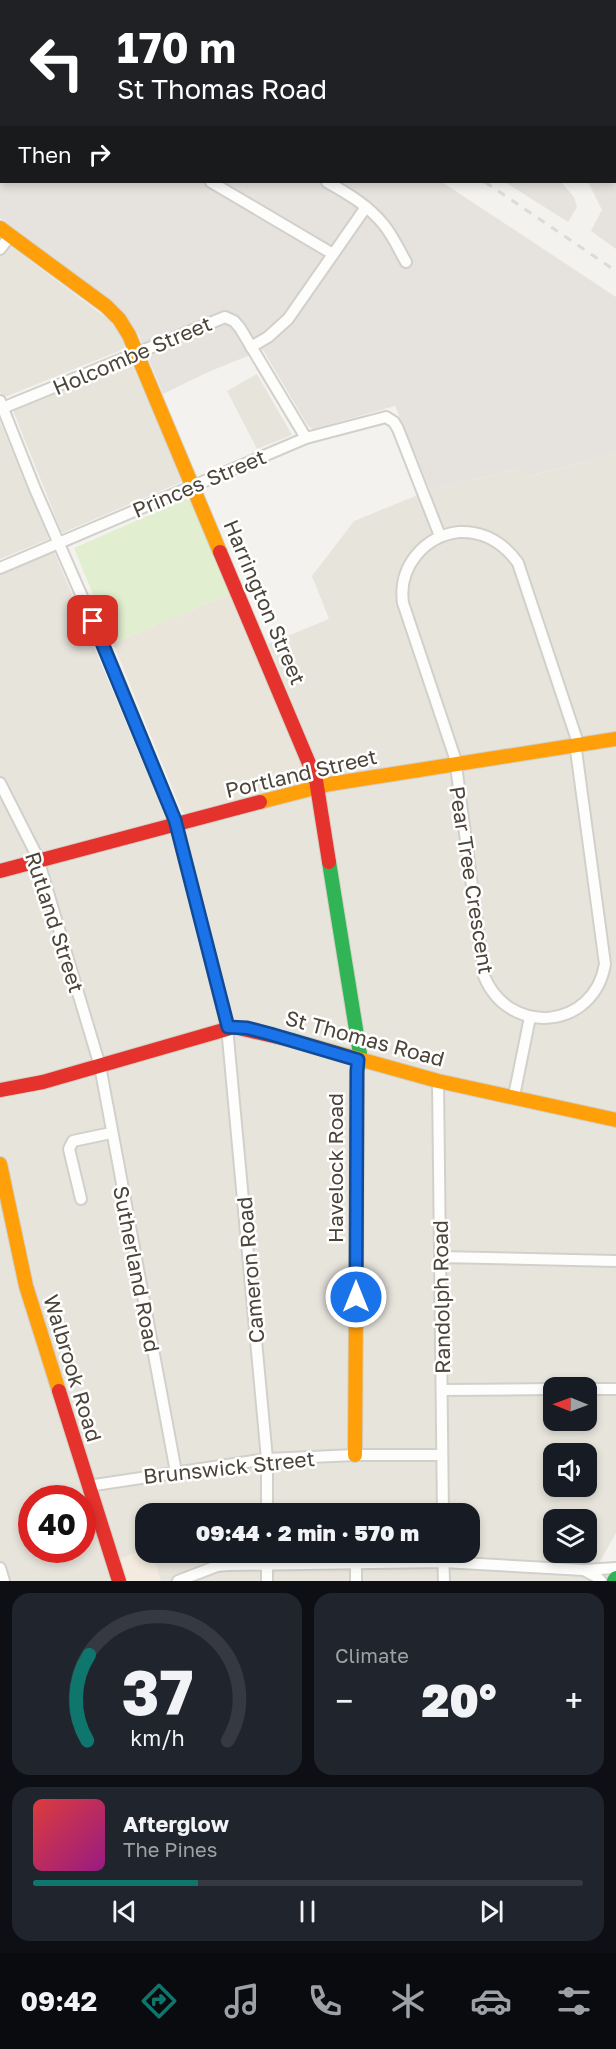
<!DOCTYPE html>
<meta charset="utf-8">
<style>
body{margin:0;font-family:"Golos Text",sans-serif;background:#20242c;color:#f1f3f6;height:100vh;display:flex;flex-direction:column;font-size:22px;white-space:nowrap}
*{box-sizing:border-box;margin:0}
p{font-size:20px;color:#9ea1a6}
.icon{flex:none;width:33px;height:33px;fill:none;stroke:currentColor;stroke-width:2;stroke-linecap:round;stroke-linejoin:round}
.map{position:relative;height:1581px;overflow:hidden}
.drawer{display:flex;flex-direction:column;gap:12px;padding:12px;background:#0d0f14;flex:1}
.drawer>*{flex:none}
.top-card{position:absolute;left:0px;top:0px;width:616px;height:183px;box-shadow:0 3px 9px #0003;background:#202124;color:#fff;overflow:hidden}
.needle{width:39px;rotate:271deg}
.tools{position:absolute;left:543px;top:1377px;display:grid;gap:12px}
.tools a{display:grid;place-items:center;width:54px;height:54px;border-radius:12px;background:#171b24;box-shadow:0 3px 9px #0003;font-size:30px}
.speed{position:absolute;left:18px;top:1485px;display:flex;gap:12px;font-size:30px;font-weight:700;text-align:center}
.speed>*{display:grid;place-content:center;width:78px;height:78px;border-radius:50%;background:#171b24;box-shadow:0 3px 9px #0003;line-height:1}
.speed .limit{border:9px solid #d22;background:#fff;color:#111}
.pin{position:absolute;display:grid;place-items:center;width:51px;height:51px;color:#fff;margin:-26px;border-radius:12px;box-shadow:0 3px 9px #0006}
.me{position:absolute;width:66px;margin:-33px;rotate:0deg;stroke-linejoin:round;filter:drop-shadow(0 0 4px #0008)}
.turn{display:flex;align-items:center;gap:21px;height:126px;padding:0 18px;font-size:27px}
.turn .icon{width:78px;height:78px;stroke-width:2.5}
.turn b{display:block;font-size:42px;line-height:51px}
.then{display:flex;align-items:center;height:57px;padding:0 18px;background:#0003;gap:12px;font-size:22px}
.big{font-size:45px;font-weight:800;line-height:1.1}
.drawer .card{flex:1;display:flex;flex-direction:column;justify-content:center;gap:9px;min-width:0;padding:0 21px;border-radius:18px;background:#20242c}
.drawer .dial{align-items:center;gap:0}
.dial svg{height:156px;overflow:visible;fill:none;stroke:#363941;stroke-width:7;stroke-linecap:round;text-anchor:middle}
.dial text{fill:#f1f3f6;stroke:none}
.song{display:flex;align-items:center;gap:18px}
.cover{width:72px;height:72px;border-radius:9px;background:linear-gradient(135deg,hsl(0 70% 55%),hsl(310 70% 35%))}
.played{height:6px;border-radius:3px;background:linear-gradient(90deg,#0f766e 30%,#363941 30%)}
.keys{display:flex;justify-content:space-around;direction:ltr}
.heat{display:flex;justify-content:space-between;align-items:center;font-size:33px;direction:ltr}
.drawer .tiles{flex:1;display:grid;gap:12px;grid-template-columns:1fr 1fr}
.card:last-child{grid-column:span 2}
.trip{position:absolute;left:135px;top:1503px;width:345px;height:60px;border-radius:18px;background:#171b24;box-shadow:0 3px 9px #0003;font-weight:800;line-height:60px;text-align:center}
.dock{display:flex;height:96px;justify-content:space-around;align-items:center;background:#090b0e;color:#9ea1a6}
.dock .icon{width:42px;height:42px}
.dock .on{color:#0f766e}
.dock b{font-size:27px;color:#f1f3f6}
.map>svg:first-child{display:block}
.residential{fill:#e7e4dc;fill-rule:evenodd}
.commercial{fill:#f3ebdf}
.industrial{fill:#e6e2de}
.education{fill:#eae5da}
.green{fill:#e1eecf}
.parking{fill:#e6e3df}
.lines{fill:none;stroke-linecap:round;stroke-linejoin:round}
.street-casing{stroke:#d2d0cb;stroke-width:14}
.fast-casing{stroke:#d3cfc5;stroke-width:16}
.slow-casing{stroke:#d3cfc5;stroke-width:16}
.jam-casing{stroke:#d3cfc5;stroke-width:16}
.street{stroke:#fdfdfc;stroke-width:10}
.fast{stroke:#30b455;stroke-width:14}
.slow{stroke:#ff9f0a;stroke-width:14}
.jam{stroke:#e5322d;stroke-width:14}
.rail{stroke:#dbdbda;stroke-width:3;stroke-dasharray:8 8;stroke-linecap:butt}
.route-casing{stroke:#114b97;stroke-width:15}
.route{stroke:#1a73e8;stroke-width:10}
.labels{text-anchor:middle;dominant-baseline:central;stroke-width:5;stroke-linejoin:round;paint-order:stroke}
.street-label{font-size:21px;fill:#4b4439;stroke:#fff}
</style>
<div class="map">
<svg width="616" height="1581" viewBox="0 0 616 1581">
<rect width="100%" height="100%" fill="#f4f2ee"/>
<g class="residential">
<polygon points="433,0 616,0 616,101 615,2 435,2"/>
<polygon points="0,238 109,320 119,333 125,344 124,349 5,397 2,396 0,392"/>
<polygon points="131,362 184,481 62,533 12,408 119,365"/>
<polygon points="257,374 292,435 257,449 227,391"/>
<polygon points="0,422 49,539 0,559"/>
<path d="M616 453V1533L589 1581H0V572L53 549 171 830 326 790 319 768 268 644 329 619 312 576 354 521 430 490 521 468 527 477ZM554 1388H586V1420H554ZM554 1454H586V1486H554ZM32 1498H82V1550H32ZM146 1514H470V1552H146ZM554 1520H586V1552H554Z"/>
</g>
<polygon class="commercial" points="145,1549 146,1552 152,1553 161,1581 117,1581 116,1560"/>
<g class="industrial">
<polygon points="0,0 114,0 117,1 2,2 2,182 442,182 616,297 616,453 526,477 521,468 430,490 395,406 313,429 308,426 263,350 208,372 163,394 139,336 124,313 0,218"/>
<polygon points="505,182 561,182 574,197 577,207 568,222"/>
</g>
<polygon class="education" points="231,594 307,778 304,784 188,815 182,812 113,643"/>
<polygon class="green" points="186,499 190,501 231,594 113,643 74,548"/>
<g class="parking">
<polygon points="615,133 616,134 616,249 591,231 602,210 588,182 615,182"/>
<polygon points="510,390 512,397 517,404 531,453 540,450 543,460 523,466 519,455 457,472 445,425 449,423 444,409"/>
</g>
<g class="lines">
<defs>
<g id="street">
<polyline points="14,0 18,2"/>
<polyline points="312,0 315,2"/>
<polyline points="211,182 333,254"/>
<path d="M327 182C347 193 369 206 384 225 393 236 399 250 406 262"/>
<polyline points="0,249 10,236"/>
<polyline points="251,347 268,337 288,319 366,207"/>
<polyline points="0,401 35,489 118,679 175,820 202,926 227,1027 267,1459 267,1514"/>
<polyline points="0,409 225,317 234,321 240,328 306,438"/>
<path d="M459 532C484 531 503 542 518 563L577 740 576 750 605 964C594 1030 509 1037 484 976L455 758 403 603C398 567 424 536 459 532Z"/>
<polyline points="0,568 306,438 386,417 394,422 398,429 440,536"/>
<polyline points="0,783 37,856 100,1066 176,1472"/>
<polyline points="438,1081 443,1514"/>
<polyline points="514,1096 530,1017"/>
<polyline points="81,1199 69,1149 73,1141 111,1133"/>
<polyline points="440,1257 616,1261"/>
<polyline points="586,1389 616,1389"/>
<polyline points="442,1390 554,1389"/>
<polyline points="88,1486 267,1459 355,1455 442,1455"/>
<polyline points="267,1552 267,1581"/>
<polyline points="443,1552 444,1581"/>
<polyline points="0,1568 4,1581"/>
<polyline points="584,1570 597,1577 601,1581"/>
<polyline points="178,1581 217,1566 227,1565 443,1562 584,1570 616,1568"/>
<polyline points="356,1581 356,1564"/>
</g>
<g id="fast">
<polyline points="615,112 616,112"/>
<polyline points="329,862 360,1054 357,1071 356,1299"/>
<polyline points="614,1581 616,1578"/>
</g>
<g id="slow">
<polyline points="415,0 416,2"/>
<polyline points="0,228 106,306 119,319 129,335 220,552"/>
<polyline points="260,802 330,784 616,739"/>
<polyline points="291,1040 438,1081 616,1120"/>
<polyline points="0,1164 26,1286 59,1391"/>
<polyline points="355,1455 356,1299"/>
</g>
<g id="jam">
<polyline points="220,552 316,780 329,862"/>
<polyline points="0,871 260,802"/>
<polyline points="0,1090 43,1082 234,1027 291,1040"/>
<polyline points="59,1391 119,1581"/>
</g>
</defs>
<use href="#street" class="street-casing"/>
<use href="#fast" class="fast-casing"/>
<use href="#slow" class="slow-casing"/>
<use href="#jam" class="jam-casing"/>
<use href="#street" class="street"/>
<use href="#fast" class="fast"/>
<use href="#slow" class="slow"/>
<use href="#jam" class="jam"/>
<g class="rail">
<polyline points="163,0 166,2"/>
<polyline points="190,0 193,2"/>
<polyline points="485,182 616,271"/>
</g>
</g>
<g class="lines">
<defs>
<polyline id="route" points="93,621 175,820 228,1027 247,1028 270,1034 358,1060 357,1071 356,1297"/>
</defs>
<use href="#route" class="route-casing"/>
<use href="#route" class="route"/>
</g>
<g class="labels">
<g class="street-label">
<text transform="translate(132 355) rotate(-23)">Holcombe Street</text>
<text transform="translate(199 483) rotate(-23)">Princes Street</text>
<text transform="translate(265 602) rotate(67)">Harrington Street</text>
<text transform="translate(301 773) rotate(-13)">Portland Street</text>
<text transform="translate(472 880) rotate(81)">Pear Tree Crescent</text>
<text transform="translate(55 922) rotate(72)">Rutland Street</text>
<text transform="translate(365 1038) rotate(15)">St Thomas Road</text>
<text transform="translate(335 1168) rotate(-90)">Havelock Road</text>
<text transform="translate(137 1269) rotate(79)">Sutherland Road</text>
<text transform="translate(250 1270) rotate(-95)">Cameron Road</text>
<text transform="translate(441 1297) rotate(-91)">Randolph Road</text>
<text transform="translate(73 1368) rotate(73)">Walbrook Road</text>
<text transform="translate(229 1467) rotate(-6)">Brunswick Street</text>
</g>
</g>
</svg>
<div class="tools">
<a><svg class="needle" viewBox="-14 -14 28 28"><path d="M0-13l5 13h-10z" fill="#e53935"/><path d="M0 13l5-13h-10z" fill="#9ea1a6"/></svg></a>
<a><svg class="icon" aria-label="sound" viewBox="0 0 24 24"><path d="M4 9h4l5-4v14l-5-4H4zM17 9q2 3 0 6"/></svg></a>
<a><svg class="icon" aria-label="layers" viewBox="0 0 24 24"><path d="M12 4l9 5-9 5-9-5zM3 14l9 5 9-5"/></svg></a>
</div>
<div class="speed"><div class="limit">40</div></div>
<div class="pin" style="left:93px;top:621px;background:#d93025"><svg class="icon" aria-label="arrive" viewBox="0 0 24 24"><path d="M6 21V4h12l-3 4 3 4H6"/></svg></div>
<svg class="me" style="left:356px;top:1297px" viewBox="-20 -20 40 40"><circle r="17" fill="#1a73e8" stroke="#fff" stroke-width="3"/><path d="M0-11L8 9 0 5-8 9z" fill="#fff"/></svg>
<div class="trip">09:44 · 2 min · 570 m</div>
<div class="top-card">
<div class="turn"><svg class="icon" aria-label="left" viewBox="0 0 24 24"><path d="M17 20v-9H6M10 6l-5 5 5 5"/></svg><div><b>170 m</b>St Thomas Road</div></div>
<div class="then">Then<svg class="icon" aria-label="right" viewBox="0 0 24 24"><path d="M7 20v-9h11M14 6l5 5-5 5"/></svg></div>
</div>
</div>
<section class="drawer">
<div class="tiles">
<div class="card dial"><svg viewBox="0 0 100 80">
<path d="M14 69A42 42 0 1 1 86 69"/>
<path d="M14 69A42 42 0 0 1 15 25" stroke="#0f766e"/>
<text x="50" y="56" font-size="32" font-weight="700">37</text>
<text x="50" y="72" font-size="11">km/h</text>
</svg></div>
<div class="card"><p>Climate</p>
<div class="heat"><a>−</a><b class="big">20°</b><a>+</a></div>
</div>
<div class="card">
<div class="song"><i class="cover"></i><div><b>Afterglow</b><p>The Pines</p></div></div>
<div class="played"></div>
<div class="keys"><svg class="icon" aria-label="previous" viewBox="0 0 24 24"><path d="M18 5L8 12l10 7zM5 5v14"/></svg><svg class="icon" aria-label="pause" viewBox="0 0 24 24"><path d="M8 5v14M16 5v14"/></svg><svg class="icon" aria-label="next" viewBox="0 0 24 24"><path d="M6 5l10 7-10 7zM19 5v14"/></svg></div>
</div>
</div>
</section>
<nav class="dock">
<b>09:42</b>
<svg class="icon on" aria-label="directions" viewBox="0 0 24 24"><path d="M12 3l9 9-9 9-9-9zM9 14v-3h6M13 9l2 2-2 2"/></svg>
<svg class="icon" aria-label="music" viewBox="0 0 24 24"><path d="M9 18V5l10-2v13"/><circle cx="6" cy="18" r="3"/><circle cx="16" cy="16" r="3"/></svg>
<svg class="icon" aria-label="phone" viewBox="0 0 24 24"><path d="M5 4h4l2 5-3 2q2 4 5 5l2-3 5 2v4C11 20 4 13 5 4z"/></svg>
<svg class="icon" aria-label="climate" viewBox="0 0 24 24"><path d="M12 3v18M4 7l16 10M4 17L20 7"/></svg>
<svg class="icon" aria-label="car" viewBox="0 0 24 24"><path d="M5 17H2v-5l4-1 3-4h7l3 4 3 1v5h-3M9 17h6M6 11h13"/><circle cx="7" cy="17" r="2"/><circle cx="17" cy="17" r="2"/></svg>
<svg class="icon" aria-label="filters" viewBox="0 0 24 24"><path d="M4 7h16M4 17h16"/><circle cx="9" cy="7" r="2"/><circle cx="15" cy="17" r="2"/></svg>
</nav>
